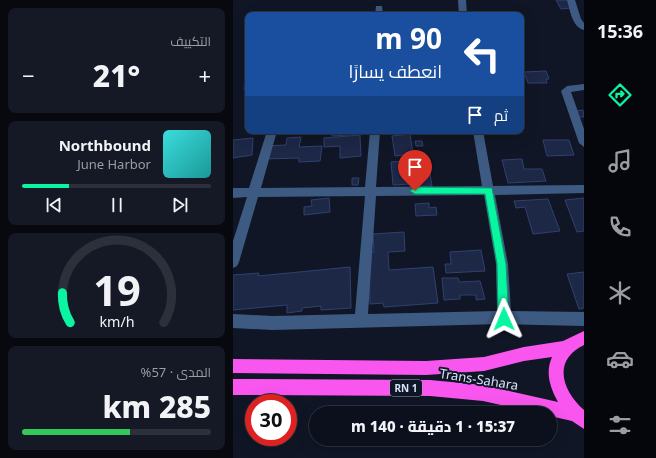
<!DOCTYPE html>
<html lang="ar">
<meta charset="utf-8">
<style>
body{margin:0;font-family:"Noto Sans",Cairo,sans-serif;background:#151925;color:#f1f3f6;direction:rtl;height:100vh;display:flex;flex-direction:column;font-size:15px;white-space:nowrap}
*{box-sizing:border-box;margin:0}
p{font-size:13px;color:#9a9da3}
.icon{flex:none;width:22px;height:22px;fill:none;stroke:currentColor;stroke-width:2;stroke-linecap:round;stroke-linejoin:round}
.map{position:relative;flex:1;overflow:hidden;direction:ltr}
.side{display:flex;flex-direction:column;gap:8px;padding:8px;background:#07090f;width:233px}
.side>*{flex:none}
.top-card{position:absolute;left:12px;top:12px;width:279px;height:122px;border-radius:8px;box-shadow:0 4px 16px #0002,0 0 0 1px #2c303b;direction:rtl;background:#1a4fa0;color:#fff;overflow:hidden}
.speed{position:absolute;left:12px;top:394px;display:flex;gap:8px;font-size:20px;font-weight:700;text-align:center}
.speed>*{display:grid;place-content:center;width:52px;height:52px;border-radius:50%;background:#0c101c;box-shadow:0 4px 16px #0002,0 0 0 1px #2c303b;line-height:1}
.speed .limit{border:6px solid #d22;background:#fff;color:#111}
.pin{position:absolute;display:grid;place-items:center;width:34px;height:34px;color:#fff;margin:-41px -17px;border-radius:50% 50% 50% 0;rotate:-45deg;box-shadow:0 0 4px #0007}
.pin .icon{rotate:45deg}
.me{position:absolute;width:44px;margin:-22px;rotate:359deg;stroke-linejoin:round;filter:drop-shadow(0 0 3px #0008)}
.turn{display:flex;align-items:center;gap:14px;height:84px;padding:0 16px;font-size:18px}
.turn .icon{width:52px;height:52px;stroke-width:2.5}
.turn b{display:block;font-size:28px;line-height:34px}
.then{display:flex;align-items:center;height:38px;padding:0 16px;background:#0003;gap:8px;font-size:15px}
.big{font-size:30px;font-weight:800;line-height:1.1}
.side .widget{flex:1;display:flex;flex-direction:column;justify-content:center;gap:6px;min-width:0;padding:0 14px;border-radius:8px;background:#151925}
.side .dial{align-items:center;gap:0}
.dial svg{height:104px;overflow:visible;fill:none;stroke:#2c303b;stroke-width:7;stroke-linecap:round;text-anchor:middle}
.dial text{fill:#f1f3f6;stroke:none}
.song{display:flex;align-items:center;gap:12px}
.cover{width:48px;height:48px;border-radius:6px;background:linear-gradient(135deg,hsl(180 70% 55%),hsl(180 70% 35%))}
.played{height:4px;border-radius:2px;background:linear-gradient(90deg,#0af5a1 25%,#2c303b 25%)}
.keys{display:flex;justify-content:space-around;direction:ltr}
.heat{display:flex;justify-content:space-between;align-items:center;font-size:22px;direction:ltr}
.charge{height:6px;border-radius:3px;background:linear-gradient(90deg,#34c759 57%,#2c303b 0)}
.trip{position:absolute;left:76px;top:406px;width:248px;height:40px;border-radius:20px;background:#0c101c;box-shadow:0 4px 16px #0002,0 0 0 1px #2c303b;font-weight:800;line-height:40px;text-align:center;direction:rtl}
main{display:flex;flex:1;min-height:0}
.menu{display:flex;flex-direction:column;width:72px;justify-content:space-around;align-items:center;background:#05060b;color:#9a9da3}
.menu .icon{width:28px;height:28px}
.menu .on{color:#0af5a1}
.menu b{font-size:18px;color:#f1f3f6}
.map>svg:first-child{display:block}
.building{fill:#1d2746;stroke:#304171}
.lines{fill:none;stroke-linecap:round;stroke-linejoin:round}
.minor{fill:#3d5a82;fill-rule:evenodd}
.highway{fill:#f856ee;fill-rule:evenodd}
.route{fill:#0af5a1;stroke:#069f69}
.labels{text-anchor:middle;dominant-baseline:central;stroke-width:4;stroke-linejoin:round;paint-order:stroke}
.shield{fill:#101625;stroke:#9ba6bc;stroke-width:1}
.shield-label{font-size:10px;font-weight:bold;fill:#d6e4fd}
.near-street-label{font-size:13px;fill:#d6e4fd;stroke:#101625}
</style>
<main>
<nav class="menu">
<b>15:36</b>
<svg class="icon on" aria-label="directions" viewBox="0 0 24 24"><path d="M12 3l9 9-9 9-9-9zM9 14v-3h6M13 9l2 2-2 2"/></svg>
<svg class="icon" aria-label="music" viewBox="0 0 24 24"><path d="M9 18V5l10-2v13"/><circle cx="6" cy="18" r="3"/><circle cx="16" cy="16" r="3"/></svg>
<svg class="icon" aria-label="phone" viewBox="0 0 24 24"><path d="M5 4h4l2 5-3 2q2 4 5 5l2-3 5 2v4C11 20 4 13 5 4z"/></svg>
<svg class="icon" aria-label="climate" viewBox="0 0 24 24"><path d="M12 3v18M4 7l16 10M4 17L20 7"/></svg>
<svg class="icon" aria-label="car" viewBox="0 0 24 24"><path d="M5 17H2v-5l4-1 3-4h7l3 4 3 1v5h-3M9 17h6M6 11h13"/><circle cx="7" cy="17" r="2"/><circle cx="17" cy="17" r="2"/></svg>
<svg class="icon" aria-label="filters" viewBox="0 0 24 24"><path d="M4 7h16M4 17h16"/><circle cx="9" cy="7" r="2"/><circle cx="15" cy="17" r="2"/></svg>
</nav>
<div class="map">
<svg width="351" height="458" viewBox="0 0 351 458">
<rect width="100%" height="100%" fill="#101625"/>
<g class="building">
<polygon points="323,0 334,0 338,8 328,9"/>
<polygon points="313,71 316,79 313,79 314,83 295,83 291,72"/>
<polygon points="12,76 15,76 15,90 11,90"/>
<polygon points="350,110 351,117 346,117 342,111"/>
<polygon points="99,131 129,131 129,134 99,136"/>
<polygon points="177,134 180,154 162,156 159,136"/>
<polygon points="127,135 128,156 107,158 107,146 91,147 91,138"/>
<polygon points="68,137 66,147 89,146 87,161 66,162 66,158 31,159 33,146 53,145 54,138"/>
<polygon points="20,138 19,155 0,158 0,140"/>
<polygon points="310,140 336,140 341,155 314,156"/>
<polygon points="182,141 189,141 190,146 183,146"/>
<polygon points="289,159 291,169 309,169 313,181 275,183 269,160"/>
<polygon points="189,160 189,162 195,162 199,186 178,187 178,184 160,185 158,162"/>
<polygon points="119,178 126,178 125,185 119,185"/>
<polygon points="96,198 97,212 71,215 71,207 79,206 78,200"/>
<polygon points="351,198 351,231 344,232 332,200"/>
<polygon points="315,199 327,231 300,234 292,207 283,208 281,201"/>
<polygon points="196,203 196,208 203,207 204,215 183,216 182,204"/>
<polygon points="171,232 172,251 155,252 156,270 200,267 205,303 151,307 150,303 137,304 136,252 141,252 140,234"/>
<polygon points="248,250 252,271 213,273 212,264 218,264 217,252"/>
<polygon points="117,267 118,308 88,310 88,306 69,308 69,311 54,313 54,305 0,310 0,275 26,273 25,276"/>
<polygon points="351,272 351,308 346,309 334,274"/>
<polygon points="209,278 225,278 226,282 247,281 252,299 243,300 243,295 227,295 227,299 211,300"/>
</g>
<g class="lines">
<g class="minor">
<polygon points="225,0 233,0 234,15 226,15"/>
<path d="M334 0H342L348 19 351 23V30C339 27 337 10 334 0Z"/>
<polygon points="143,6 149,6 150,15 142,15"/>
<polygon points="351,84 351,90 338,92 351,129 351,147 346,143 328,91 334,86"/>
<path d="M34 131H44L28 188 132 187 137 131H147L143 187 249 186 240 131H250L260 186 351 185V193L262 195 275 264 278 311 351 312V326L268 324 40 330 0 328V314L40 316 122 314 132 196 25 197 6 262 4 266 0 268V241L14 197 0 198V188H16ZM251 195 263 264 264 311 135 314 143 196Z"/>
</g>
<path class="highway" d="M351 331V345C319 360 329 391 351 410V429L339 421 317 416V413H304L250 401 197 396 0 395V379L197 380 250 385 325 402C317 387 312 373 319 357L291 361 251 371 193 375 0 373V359L193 361 251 357 291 347 330 341Z"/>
</g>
<polygon class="route" points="182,187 259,188 273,264 276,319 274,322 271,324 267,322 265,319 264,264 252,194 182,194 177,191"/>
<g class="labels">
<rect class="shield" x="157" y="380" width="32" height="16" rx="3"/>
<g class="shield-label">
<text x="173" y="388">RN 1</text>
</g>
<g class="near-street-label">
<text transform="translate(246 379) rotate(9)">Trans-Sahara</text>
</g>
</g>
</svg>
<div class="speed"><div class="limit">30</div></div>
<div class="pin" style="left:182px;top:191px;background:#d93025"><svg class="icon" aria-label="arrive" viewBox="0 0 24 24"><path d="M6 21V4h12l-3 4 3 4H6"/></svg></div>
<svg class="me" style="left:271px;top:319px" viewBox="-20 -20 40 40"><path d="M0-17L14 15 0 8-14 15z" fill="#0af5a1" stroke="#fff" stroke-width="4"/></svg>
<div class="trip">15:37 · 1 دقيقة · 140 m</div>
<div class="top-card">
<div class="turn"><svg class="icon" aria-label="left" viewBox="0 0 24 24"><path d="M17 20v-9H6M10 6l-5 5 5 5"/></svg><div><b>90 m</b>انعطف يسارًا</div></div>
<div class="then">ثم<svg class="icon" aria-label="arrive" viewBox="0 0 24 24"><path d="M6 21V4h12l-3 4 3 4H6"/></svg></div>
</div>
</div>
<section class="side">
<div class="widget"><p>التكييف</p>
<div class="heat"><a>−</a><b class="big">21°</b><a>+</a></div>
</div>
<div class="widget">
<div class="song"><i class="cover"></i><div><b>Northbound</b><p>June Harbor</p></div></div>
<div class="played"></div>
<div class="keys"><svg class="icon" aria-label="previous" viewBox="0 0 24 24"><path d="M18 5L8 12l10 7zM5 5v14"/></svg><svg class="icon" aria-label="pause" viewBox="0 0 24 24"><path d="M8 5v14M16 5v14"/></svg><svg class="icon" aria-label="next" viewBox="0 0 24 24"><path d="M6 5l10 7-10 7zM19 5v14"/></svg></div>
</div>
<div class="widget dial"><svg viewBox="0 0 100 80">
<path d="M14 69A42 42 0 1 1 86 69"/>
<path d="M14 69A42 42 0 0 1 8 46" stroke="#0af5a1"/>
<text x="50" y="56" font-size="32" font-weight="700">19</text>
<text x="50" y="72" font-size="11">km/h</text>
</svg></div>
<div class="widget"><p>المدى · 57%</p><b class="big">285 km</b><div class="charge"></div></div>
</section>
</main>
